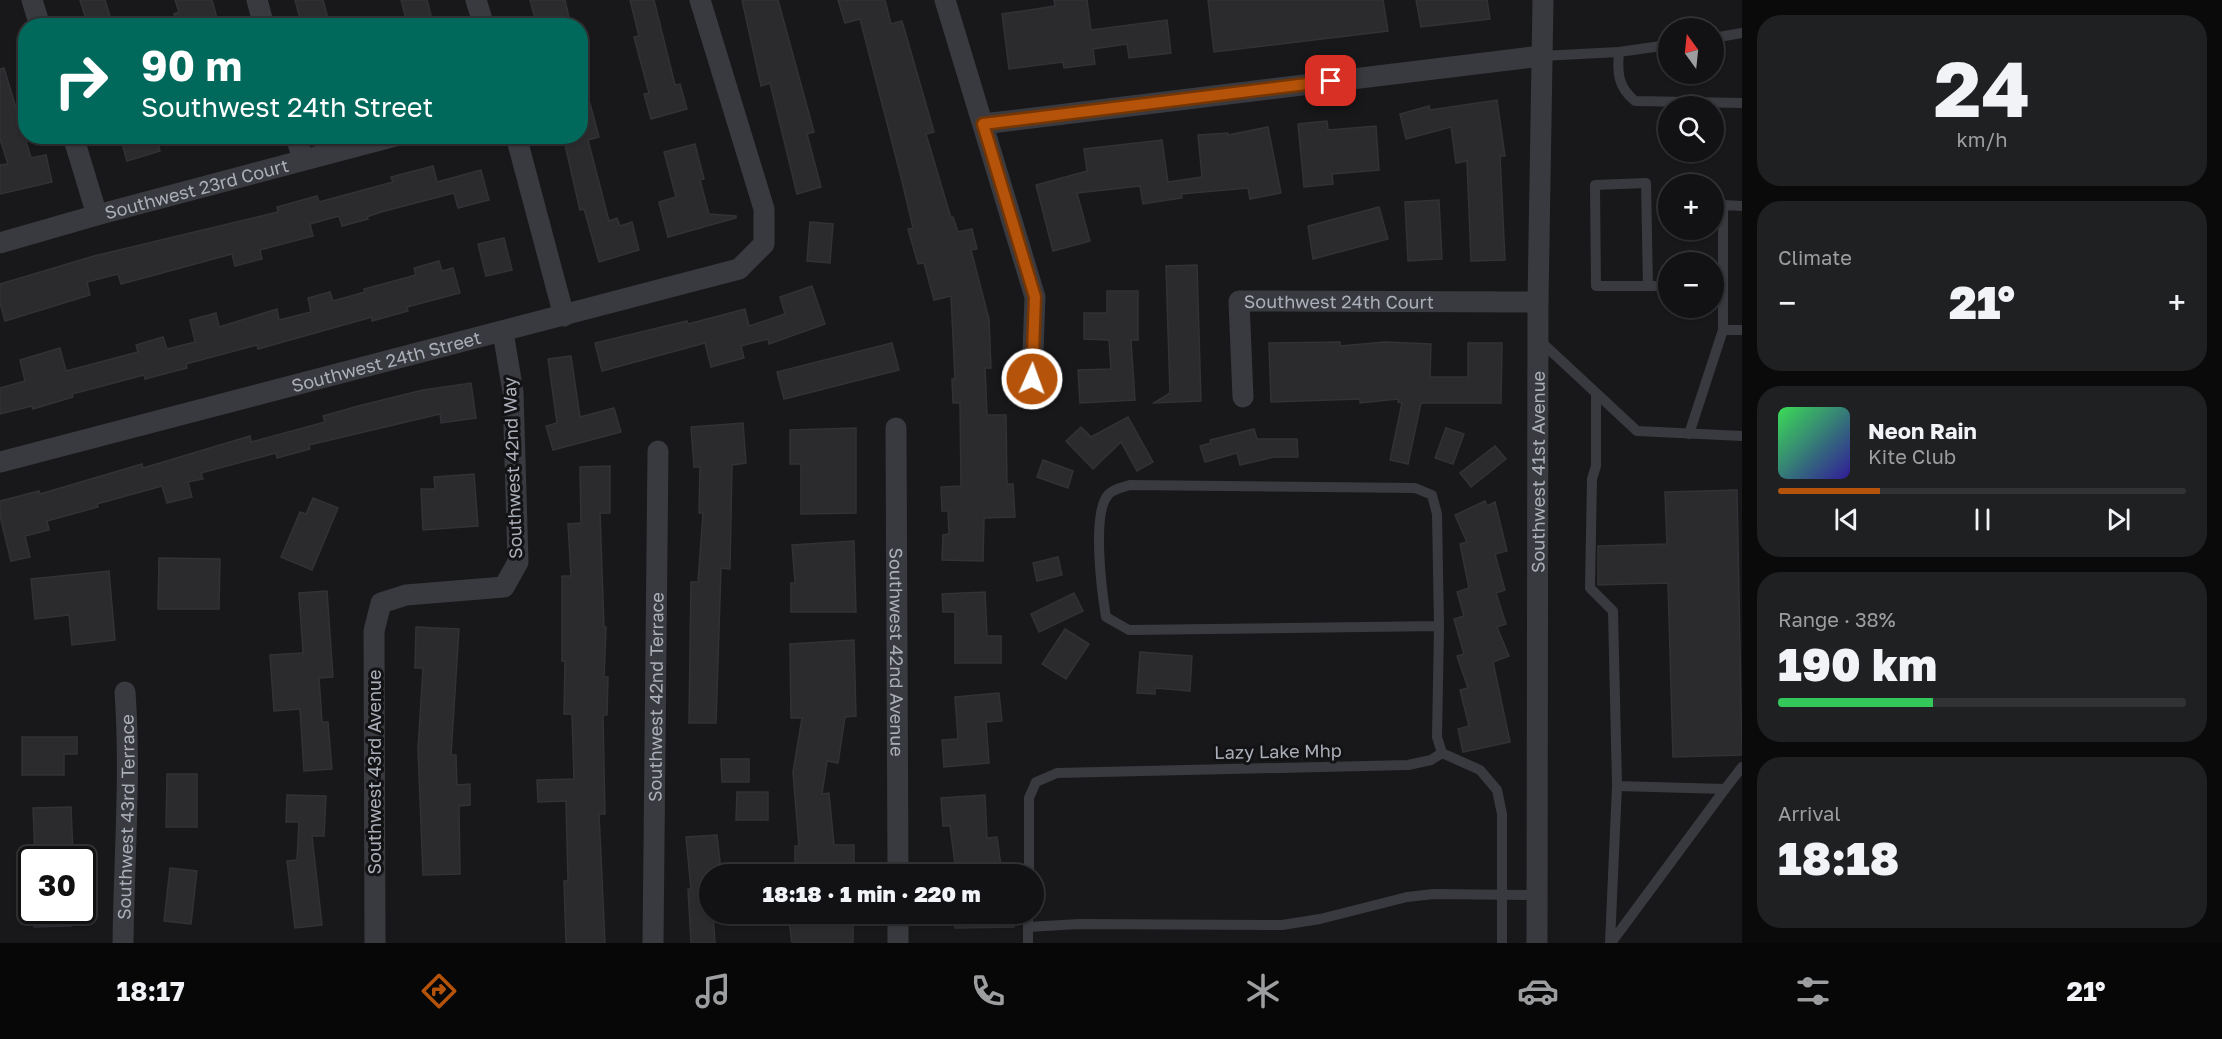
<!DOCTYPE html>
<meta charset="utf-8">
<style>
body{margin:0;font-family:"Golos Text",sans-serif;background:#1f2022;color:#f1f3f6;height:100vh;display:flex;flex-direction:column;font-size:22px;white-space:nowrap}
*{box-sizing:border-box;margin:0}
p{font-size:20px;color:#9c9ea0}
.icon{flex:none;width:33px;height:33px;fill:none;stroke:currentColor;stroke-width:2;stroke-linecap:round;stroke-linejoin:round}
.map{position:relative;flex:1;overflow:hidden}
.panel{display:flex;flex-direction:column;gap:15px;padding:15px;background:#0a0a0b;width:480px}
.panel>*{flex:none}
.top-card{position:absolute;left:18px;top:18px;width:570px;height:126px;border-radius:24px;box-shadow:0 2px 4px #0004,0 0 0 2px #313234;background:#00695c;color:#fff;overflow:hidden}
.needle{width:39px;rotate:345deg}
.fabs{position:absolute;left:1658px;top:18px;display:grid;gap:12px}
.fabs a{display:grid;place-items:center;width:66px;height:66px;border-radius:50%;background:#121214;box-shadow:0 2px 4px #0004,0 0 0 2px #313234;font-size:30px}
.speed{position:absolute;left:18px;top:846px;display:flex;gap:12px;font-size:30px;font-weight:700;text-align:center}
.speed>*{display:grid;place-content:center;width:78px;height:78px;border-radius:50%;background:#121214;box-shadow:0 2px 4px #0004,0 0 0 2px #313234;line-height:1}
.speed .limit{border:3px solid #111;border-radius:9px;background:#fff;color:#111}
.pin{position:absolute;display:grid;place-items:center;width:51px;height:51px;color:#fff;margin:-26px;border-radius:12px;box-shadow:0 3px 9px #0006}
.me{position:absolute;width:66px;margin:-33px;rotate:2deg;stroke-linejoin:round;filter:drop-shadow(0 0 4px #0008)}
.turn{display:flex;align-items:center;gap:21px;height:126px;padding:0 24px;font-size:27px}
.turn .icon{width:78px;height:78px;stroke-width:2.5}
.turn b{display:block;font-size:42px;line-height:51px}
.big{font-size:45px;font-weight:800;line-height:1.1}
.panel .widget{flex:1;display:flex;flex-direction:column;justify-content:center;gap:9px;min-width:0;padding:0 21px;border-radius:24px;background:#1f2022}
.panel .dial{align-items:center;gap:0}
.dial b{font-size:78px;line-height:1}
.song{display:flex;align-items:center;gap:18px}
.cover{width:72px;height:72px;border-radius:9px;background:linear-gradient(135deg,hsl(130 70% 55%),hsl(250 70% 35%))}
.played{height:6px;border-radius:3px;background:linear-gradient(90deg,#b45309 25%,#313234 25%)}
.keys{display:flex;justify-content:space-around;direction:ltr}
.heat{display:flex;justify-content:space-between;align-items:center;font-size:33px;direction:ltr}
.charge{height:9px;border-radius:4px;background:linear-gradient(90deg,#34c759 38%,#313234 0)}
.trip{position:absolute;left:699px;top:864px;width:345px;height:60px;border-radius:30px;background:#121214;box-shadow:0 2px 4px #0004,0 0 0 2px #313234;font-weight:800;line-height:60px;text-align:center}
.menu{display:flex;height:96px;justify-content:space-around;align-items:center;background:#070708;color:#9c9ea0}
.menu .icon{width:42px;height:42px}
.menu .selected{color:#b45309}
.menu b{font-size:27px;color:#f1f3f6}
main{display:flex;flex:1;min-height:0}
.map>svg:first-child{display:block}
.building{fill:#2b2b2e;stroke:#323236;stroke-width:1.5}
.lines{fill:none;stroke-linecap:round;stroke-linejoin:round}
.service{stroke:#393a3f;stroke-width:10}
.minor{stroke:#393a3f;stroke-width:21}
.route-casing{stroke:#753606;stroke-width:15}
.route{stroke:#b45309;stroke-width:10}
.labels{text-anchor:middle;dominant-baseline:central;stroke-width:6;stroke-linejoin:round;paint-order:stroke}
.street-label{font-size:18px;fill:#abafb9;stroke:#131315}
</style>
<main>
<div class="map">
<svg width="1742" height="943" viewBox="0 0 1742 943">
<rect width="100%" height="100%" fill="#18181a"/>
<g class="building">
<polygon points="80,0 105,0 113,26 88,26"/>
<polygon points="175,0 212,0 219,26 178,26 174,14 179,12"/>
<polygon points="295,0 323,0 330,26 302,26"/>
<polygon points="401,0 427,0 433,23 408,26"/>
<polygon points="530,0 565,0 571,26 537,26"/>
<polygon points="630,0 654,0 675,85 680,84 687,109 651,119 644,94 649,93 634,37 639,36"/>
<polygon points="742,0 778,0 814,132 807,134 821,187 797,194 770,83 761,86"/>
<polygon points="838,0 885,0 891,24 902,21 934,132 926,134 951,218 953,217 958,232 972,229 977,249 971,250 989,319 991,368 985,368 987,415 1006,415 1007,484 1013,484 1015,517 984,518 983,561 942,560 943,535 949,534 948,511 942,511 941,487 961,486 960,403 953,403 952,379 955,379 951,296 934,300 924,263 918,264 908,229 913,228 901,177 860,19 845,23"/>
<polygon points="1054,0 1087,0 1091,30 1167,20 1171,53 1129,58 1127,44 1093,49 1095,64 1064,68 1063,62 1009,69 1002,14 1055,6"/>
<polygon points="1208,0 1383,0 1388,31 1214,52"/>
<polygon points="1416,0 1487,0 1490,19 1421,27"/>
<polygon points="4,68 31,158 46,155 52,182 0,194 0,165 8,164 0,139 0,69"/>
<polygon points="585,85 599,137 588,140 609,221 617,218 620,226 632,222 639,250 599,262 584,209 580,210 563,136 580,136 580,86"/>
<polygon points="1497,100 1505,156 1500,156 1505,260 1471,261 1467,161 1456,163 1451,127 1406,139 1400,114 1429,106 1430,110"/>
<polygon points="1327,121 1328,130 1376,126 1379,170 1332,174 1333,184 1304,187 1298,124"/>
<polygon points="1268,127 1281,193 1250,199 1248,188 1181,194 1182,198 1143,204 1140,186 1077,193 1090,241 1053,251 1036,185 1087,171 1084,149 1162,140 1168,182 1202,177 1198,135 1228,133 1228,135"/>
<polygon points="120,136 156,136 160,151 127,161"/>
<polygon points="695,144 704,179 700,180 709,214 736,216 736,218 668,237 659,202 676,197 664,152"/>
<polygon points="433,166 437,182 481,170 489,200 458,208 454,193 381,212 367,217 368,219 342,226 339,216 310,224 313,236 260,250 262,259 235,266 232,254 121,284 118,274 87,282 90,295 5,321 0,303 0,284 94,256 278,212 277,207 317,196 319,202 393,182 391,177"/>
<polygon points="1439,200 1442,259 1408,261 1405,202"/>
<polygon points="1379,207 1388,239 1313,259 1308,226"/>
<polygon points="810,222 833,224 830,263 807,261"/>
<polygon points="504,238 512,270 486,276 478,244"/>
<polygon points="439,261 442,271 453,268 460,293 407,307 408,311 372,321 372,317 258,349 257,345 186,364 187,368 145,379 144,375 72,394 73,397 33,409 32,406 0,414 0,388 25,381 20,360 60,348 66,371 138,352 136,345 163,337 167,349 195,342 190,320 216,313 219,327 277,309 279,320 311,312 308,298 330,292 333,301 365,292 364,289 416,275 414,268"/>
<polygon points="1197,265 1201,401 1154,403 1170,393 1166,266"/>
<polygon points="812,286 825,324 769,344 768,339 741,346 744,358 711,367 705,343 602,371 595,343 687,321 688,324 745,309 749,326 785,314 780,297"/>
<polygon points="1107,291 1138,291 1138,340 1131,340 1135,400 1080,403 1078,370 1111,369 1109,340 1084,339 1084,313 1107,313"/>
<polygon points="1340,342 1340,346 1385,342 1431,344 1430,377 1468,377 1468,343 1502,343 1501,403 1421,403 1408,464 1390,460 1402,403 1398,402 1398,399 1360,403 1360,399 1271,402 1269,343"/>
<polygon points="892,343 899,370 784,399 777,372"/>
<polygon points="571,356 580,417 614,408 621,432 553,450 546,426 557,423 548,359"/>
<polygon points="471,383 476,418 441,423 440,414 309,445 310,449 277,458 276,453 201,473 203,479 188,482 192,497 167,503 162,486 97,504 98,507 47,521 49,530 25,536 30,557 11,561 0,516 0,501 39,491 40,494 142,464 143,468 250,436 251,442 325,422 323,416 358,406 423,390"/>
<polygon points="1128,417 1153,462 1137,471 1121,442 1093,469 1066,441 1081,427 1091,437"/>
<polygon points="743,423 746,463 732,465 730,569 721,568 716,723 689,723 691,582 698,582 703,513 699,513 700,467 694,467 691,427"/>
<polygon points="856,428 856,513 801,514 801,464 790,464 790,430"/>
<polygon points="1446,428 1464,434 1453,464 1435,458"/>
<polygon points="1254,429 1257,439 1297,439 1298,457 1274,457 1240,465 1237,453 1205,462 1200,446 1211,443 1210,440"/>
<polygon points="1495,446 1506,459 1471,487 1460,473"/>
<polygon points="1043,460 1073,471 1068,488 1037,477"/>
<polygon points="610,466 610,513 600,513 604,627 606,627 604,677 608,677 607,715 603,715 605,814 599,814 605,943 566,943 564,881 568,881 566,801 538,802 537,780 574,779 572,714 564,714 565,661 562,661 562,576 571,576 568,524 581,523 580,467"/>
<polygon points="474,474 478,526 423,530 421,489 435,489 434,477"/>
<polygon points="1737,490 1742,755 1673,757 1668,583 1598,585 1598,546 1667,544 1665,492"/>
<polygon points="313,498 338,508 312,570 281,557 300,512 306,514"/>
<polygon points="1485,501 1487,506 1495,502 1507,551 1495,554 1505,590 1496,593 1506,624 1497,627 1509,656 1493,662 1510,742 1463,752 1458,729 1469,726 1460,690 1468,688 1457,656 1464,654 1454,619 1464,616 1457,592 1469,588 1460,544 1467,542 1455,515"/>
<polygon points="854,541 856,612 791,612 791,583 795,583 792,545"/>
<polygon points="1058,557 1062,575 1037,581 1033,563"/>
<polygon points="159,558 220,559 219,609 158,609"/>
<polygon points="109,571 115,640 72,645 69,615 35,619 31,579"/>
<polygon points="327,591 333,677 319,678 322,722 328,722 332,769 304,771 300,709 274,711 270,655 303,653 299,593"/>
<polygon points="985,592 987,636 1001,636 1001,663 955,663 955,612 943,612 942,594"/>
<polygon points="1074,593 1083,611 1039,632 1031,614"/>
<polygon points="416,627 459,629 451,755 456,755 457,785 470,784 470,805 459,806 460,874 423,875 418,749 423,668 415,668"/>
<polygon points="1065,629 1089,644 1066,679 1042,664"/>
<polygon points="854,640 856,716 845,717 838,763 827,761 822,794 829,793 834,845 854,845 854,874 795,874 795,846 799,846 793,772 802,718 791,718 790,644"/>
<polygon points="1140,652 1192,656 1190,691 1155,688 1155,694 1137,693"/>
<polygon points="999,693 1002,721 986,722 989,763 944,767 942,740 958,739 955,697"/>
<polygon points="22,737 77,737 77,754 64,754 64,775 22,775"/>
<polygon points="721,759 749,759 749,782 722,782"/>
<polygon points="167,774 197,774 197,827 166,827"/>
<polygon points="737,792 768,792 768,820 736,820"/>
<polygon points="287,795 326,796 324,836 312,836 322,925 295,928 287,861 297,860 299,822 286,822"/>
<polygon points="985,795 987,838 997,837 1001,866 956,872 950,826 943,826 941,798"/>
<polygon points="71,807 73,854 35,856 33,808"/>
<polygon points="717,835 721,871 710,872 710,914 713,914 715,943 691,943 688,889 691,889 686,837"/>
<polygon points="170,868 197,871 191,924 164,921"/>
<polygon points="34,910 70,910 71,926 34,927"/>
<polygon points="788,914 853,914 853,943 792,943"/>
<polygon points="955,914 1014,914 1014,927 955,928"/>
</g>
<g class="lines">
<g class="service">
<polyline points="1713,38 1742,33"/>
<path d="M1619 52C1617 73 1618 87 1635 101L1742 103"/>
<polyline points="1541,56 1619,52 1668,45"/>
<polyline points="1648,286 1646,183 1595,185 1596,286 1668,286"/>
<polyline points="1723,330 1723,205 1742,206"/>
<polyline points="1538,339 1637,431 1742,436"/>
<polyline points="1596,394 1596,466 1592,479 1590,588 1613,611 1617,786 1725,789 1742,767"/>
<polyline points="1689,434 1723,330 1742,330"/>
<path d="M1439 626 1129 630 1106 617C1102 593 1091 511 1109 494 1113 489 1124 487 1130 485L1415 488 1432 495 1437 514 1439 626 1437 737 1442 753"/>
<polyline points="1029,874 1029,798 1036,782 1057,773 1408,765 1431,760 1442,753 1480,770 1497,790 1502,814 1502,943"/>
<polyline points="1028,927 1079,924 1282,925 1320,919 1407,897 1434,894 1539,895"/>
<polyline points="1028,943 1028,914"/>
<polyline points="1610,943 1617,786"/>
<polyline points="1611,943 1725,789"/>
</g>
<g class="minor">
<polyline points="32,0 40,26"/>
<polyline points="257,0 264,26"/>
<polyline points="476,0 484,26"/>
<polyline points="945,0 1035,297 1032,379"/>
<polyline points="983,124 1541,56"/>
<polyline points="73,136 97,215"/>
<polyline points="296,136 303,160"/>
<polyline points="516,136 564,316"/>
<path id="s1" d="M0 243 97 215 395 136"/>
<path id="s2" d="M1243 397 1239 301 1538 302"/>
<path id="s3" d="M896 428 898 874"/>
<path id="s4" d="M0 462 739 269 764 244V209L700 0"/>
<polyline points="898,914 898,943"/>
<path id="s5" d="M123 943C124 859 131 775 125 692"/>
<polyline points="375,943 374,631 381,603 406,595 504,587 518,562 513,392 503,332"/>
<path id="s6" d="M653 943 658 451"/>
<path id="s7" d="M1537 943 1538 302 1543 0"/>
</g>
</g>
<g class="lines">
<defs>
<polyline id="route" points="1032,379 1035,297 983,124 1331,81"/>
</defs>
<use href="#route" class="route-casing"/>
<use href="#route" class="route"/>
</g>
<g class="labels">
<g class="street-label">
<text stroke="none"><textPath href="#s1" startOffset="204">Southwest 23rd Court</textPath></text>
<text stroke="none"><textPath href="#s2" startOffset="196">Southwest 24th Court</textPath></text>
<text stroke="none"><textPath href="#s4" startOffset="399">Southwest 24th Street</textPath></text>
<text transform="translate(512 468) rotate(-92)">Southwest 42nd Way</text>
<text stroke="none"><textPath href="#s7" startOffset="471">Southwest 41st Avenue</textPath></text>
<text stroke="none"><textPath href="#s3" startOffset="224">Southwest 42nd Avenue</textPath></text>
<text stroke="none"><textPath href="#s6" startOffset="246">Southwest 42nd Terrace</textPath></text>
<text transform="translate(1278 751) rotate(-1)">Lazy Lake Mhp</text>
<text transform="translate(374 772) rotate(-90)">Southwest 43rd Avenue</text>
<text stroke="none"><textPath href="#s5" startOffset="126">Southwest 43rd Terrace</textPath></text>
</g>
</g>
</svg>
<div class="fabs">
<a><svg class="needle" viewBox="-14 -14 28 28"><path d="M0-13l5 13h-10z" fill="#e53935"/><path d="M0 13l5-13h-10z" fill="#9c9ea0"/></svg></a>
<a><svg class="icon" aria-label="search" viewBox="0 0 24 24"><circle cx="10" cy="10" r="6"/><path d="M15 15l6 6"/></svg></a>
<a>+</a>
<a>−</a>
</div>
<div class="speed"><div class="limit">30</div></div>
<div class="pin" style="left:1331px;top:81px;background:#d93025"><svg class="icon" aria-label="arrive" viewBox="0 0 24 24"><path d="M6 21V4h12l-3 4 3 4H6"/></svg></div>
<svg class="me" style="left:1032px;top:379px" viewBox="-20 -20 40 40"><circle r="17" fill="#b45309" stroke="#fff" stroke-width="3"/><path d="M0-11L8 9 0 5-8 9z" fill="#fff"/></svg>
<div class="trip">18:18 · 1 min · 220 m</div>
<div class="top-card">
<div class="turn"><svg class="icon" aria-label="right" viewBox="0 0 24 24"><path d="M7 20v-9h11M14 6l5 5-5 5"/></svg><div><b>90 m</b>Southwest 24th Street</div></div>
</div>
</div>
<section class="panel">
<div class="widget dial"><b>24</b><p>km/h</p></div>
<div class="widget"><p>Climate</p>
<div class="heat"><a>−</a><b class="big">21°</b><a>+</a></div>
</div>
<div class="widget">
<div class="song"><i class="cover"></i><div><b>Neon Rain</b><p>Kite Club</p></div></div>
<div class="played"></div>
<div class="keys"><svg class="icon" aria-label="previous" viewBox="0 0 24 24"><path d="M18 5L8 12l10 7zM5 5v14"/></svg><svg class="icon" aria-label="pause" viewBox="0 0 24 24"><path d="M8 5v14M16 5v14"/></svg><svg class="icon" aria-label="next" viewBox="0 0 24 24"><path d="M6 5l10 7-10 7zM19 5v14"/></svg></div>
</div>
<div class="widget"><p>Range · 38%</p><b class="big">190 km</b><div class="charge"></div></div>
<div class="widget"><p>Arrival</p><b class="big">18:18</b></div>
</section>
</main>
<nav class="menu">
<b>18:17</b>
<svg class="icon selected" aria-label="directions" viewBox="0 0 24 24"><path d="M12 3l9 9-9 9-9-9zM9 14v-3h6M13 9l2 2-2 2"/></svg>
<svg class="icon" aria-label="music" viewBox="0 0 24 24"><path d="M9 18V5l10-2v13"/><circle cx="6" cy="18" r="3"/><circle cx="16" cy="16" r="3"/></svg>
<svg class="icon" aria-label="phone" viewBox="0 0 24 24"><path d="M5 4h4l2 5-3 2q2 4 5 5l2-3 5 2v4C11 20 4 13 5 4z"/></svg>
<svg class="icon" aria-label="climate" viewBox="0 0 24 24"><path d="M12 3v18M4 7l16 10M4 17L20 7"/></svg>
<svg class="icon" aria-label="car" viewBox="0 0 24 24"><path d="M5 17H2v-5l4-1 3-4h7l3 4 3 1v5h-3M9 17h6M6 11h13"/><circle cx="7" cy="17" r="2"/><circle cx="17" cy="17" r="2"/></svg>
<svg class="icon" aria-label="filters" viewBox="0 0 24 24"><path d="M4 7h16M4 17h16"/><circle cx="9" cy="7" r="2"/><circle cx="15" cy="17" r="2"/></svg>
<b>21°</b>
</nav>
